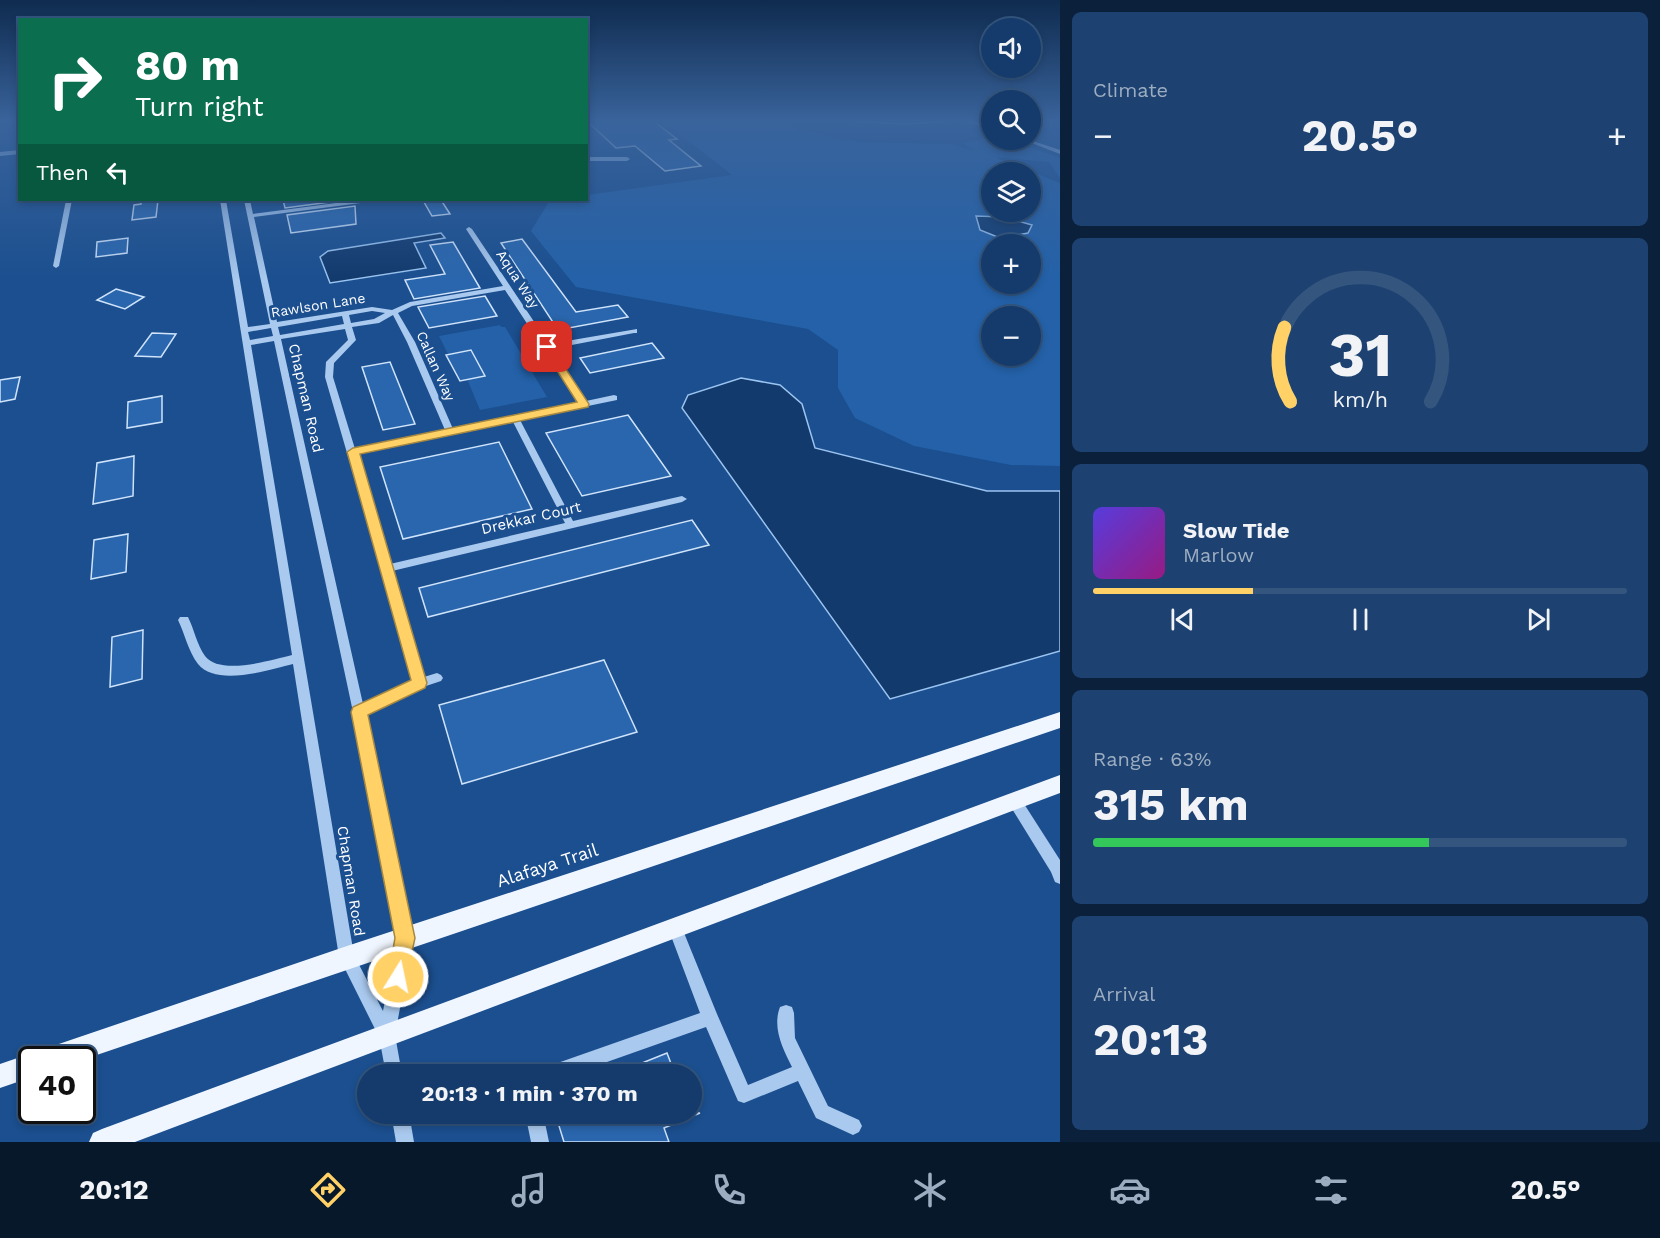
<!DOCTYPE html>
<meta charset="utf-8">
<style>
body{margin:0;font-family:"Work Sans",sans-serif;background:#1d4271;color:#f1f3f6;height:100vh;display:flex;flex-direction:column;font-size:22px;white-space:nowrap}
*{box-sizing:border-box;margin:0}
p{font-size:20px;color:#9dadc1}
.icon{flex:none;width:33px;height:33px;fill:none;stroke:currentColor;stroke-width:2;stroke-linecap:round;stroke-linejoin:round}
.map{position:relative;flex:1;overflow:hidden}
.panel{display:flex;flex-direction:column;gap:12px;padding:12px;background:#0b203b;width:600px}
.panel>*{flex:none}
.banner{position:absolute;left:18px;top:18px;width:570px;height:183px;border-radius:0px;box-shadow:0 3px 9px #0003,0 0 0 2px #33557e;background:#0b6e4f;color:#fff;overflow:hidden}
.fabs{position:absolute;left:981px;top:18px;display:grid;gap:12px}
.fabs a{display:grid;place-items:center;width:60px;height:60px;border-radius:50%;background:#143b6b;box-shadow:0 3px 9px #0003,0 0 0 2px #33557e;font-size:30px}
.speed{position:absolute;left:18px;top:1046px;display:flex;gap:12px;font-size:30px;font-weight:700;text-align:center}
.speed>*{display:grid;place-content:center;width:78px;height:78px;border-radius:50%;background:#143b6b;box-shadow:0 3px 9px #0003,0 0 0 2px #33557e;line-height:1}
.speed .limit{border:3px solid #111;border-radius:9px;background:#fff;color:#111}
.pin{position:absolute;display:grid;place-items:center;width:51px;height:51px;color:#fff;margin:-26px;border-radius:12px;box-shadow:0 3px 9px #0006}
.me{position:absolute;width:66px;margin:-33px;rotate:10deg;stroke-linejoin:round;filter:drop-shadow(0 0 4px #0008)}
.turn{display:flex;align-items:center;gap:21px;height:126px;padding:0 18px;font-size:27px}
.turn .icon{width:78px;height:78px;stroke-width:2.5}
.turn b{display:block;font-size:42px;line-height:51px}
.then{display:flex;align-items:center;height:57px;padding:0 18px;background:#0003;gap:12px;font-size:22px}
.big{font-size:45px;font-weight:700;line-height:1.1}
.panel .tile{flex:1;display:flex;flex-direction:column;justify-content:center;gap:9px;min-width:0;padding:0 21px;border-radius:9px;background:#1d4271}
.panel .dial{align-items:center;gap:0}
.dial svg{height:156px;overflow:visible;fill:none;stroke:#33557e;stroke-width:7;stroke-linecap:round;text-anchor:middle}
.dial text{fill:#f1f3f6;stroke:none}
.song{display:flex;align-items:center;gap:18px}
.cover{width:72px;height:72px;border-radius:9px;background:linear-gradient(135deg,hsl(250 70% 55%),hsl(310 70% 35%))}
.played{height:6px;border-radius:3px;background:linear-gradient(90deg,#ffd166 30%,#33557e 30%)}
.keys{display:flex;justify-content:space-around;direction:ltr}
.heat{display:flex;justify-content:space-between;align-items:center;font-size:33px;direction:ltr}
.charge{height:9px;border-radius:4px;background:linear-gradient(90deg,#34c759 63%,#33557e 0)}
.trip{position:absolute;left:357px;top:1064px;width:345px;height:60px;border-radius:30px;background:#143b6b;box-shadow:0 3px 9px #0003,0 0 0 2px #33557e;font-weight:700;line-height:60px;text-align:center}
.tabs{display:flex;height:96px;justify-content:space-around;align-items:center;background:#08182b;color:#9dadc1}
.tabs .icon{width:42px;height:42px}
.tabs .active{color:#ffd166}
.tabs b{font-size:27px;color:#f1f3f6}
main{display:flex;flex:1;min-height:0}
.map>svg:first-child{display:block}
.green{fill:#2461a8;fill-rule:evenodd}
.water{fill:#123a6d;stroke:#9cc4f0;stroke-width:1.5}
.building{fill:#2a66ad;stroke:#cfe3fa;stroke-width:1.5}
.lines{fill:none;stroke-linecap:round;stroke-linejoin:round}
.minor{fill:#a9c9ee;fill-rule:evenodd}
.major{fill:#f0f6ff;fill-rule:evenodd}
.route{fill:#ffd166;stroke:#a68842;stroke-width:1.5}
.labels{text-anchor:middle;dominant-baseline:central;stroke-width:6;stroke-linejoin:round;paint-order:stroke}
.far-street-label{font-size:14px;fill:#fff;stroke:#1b4f8f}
.street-label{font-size:15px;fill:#fff;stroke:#1b4f8f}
.near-street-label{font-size:18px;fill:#fff;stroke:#1b4f8f}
</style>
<main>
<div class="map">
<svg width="1060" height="1142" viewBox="0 0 1060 1142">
<rect width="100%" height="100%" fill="#1b4f8f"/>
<g class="green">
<path d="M708 120H782L796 129 860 142 952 144 975 151 962 143 991 137 992 140H1010L1060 158V178L1049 162 995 157 1060 183V466L1011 465 914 446 855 418 838 388V350L808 329 576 287 531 231 550 200H586L587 195 732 175 668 125ZM992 172H1030V212H992ZM992 244H1030V284H992ZM992 316H1030V356H992Z"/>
<polygon points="500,325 501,327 505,327 547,397 480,410 467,379 485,375 472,350 448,354 439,336"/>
</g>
<g class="water">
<polygon points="976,216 1003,217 1032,225 1028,233 1000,238 980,230"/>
<polygon points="441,233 445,238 414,243 426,268 330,283 320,257 328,251"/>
<polygon points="741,378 780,385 802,404 815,448 987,491 1060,491 1060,651 890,699 682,408 688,395"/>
</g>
<g class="building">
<polygon points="586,120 652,120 677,139 669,140 701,166 665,171 635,146 616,148"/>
<polygon points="141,200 158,200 156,217 132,220 134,205 141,204"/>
<polygon points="283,200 346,200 285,208"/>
<polygon points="441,200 450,214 432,216 424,202"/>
<polygon points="355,206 356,224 291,233 287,215"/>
<polygon points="128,238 127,253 96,257 97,242"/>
<polygon points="522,239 576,312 618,305 628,317 558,330 501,243"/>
<polygon points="453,242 480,288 414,299 405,280 445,274 430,245"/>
<polygon points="116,289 144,297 125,309 97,300"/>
<polygon points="485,296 497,316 429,328 418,307"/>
<polygon points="152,333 176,334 161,357 135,356"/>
<polygon points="652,343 664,358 590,373 580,358"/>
<polygon points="471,350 485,376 460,381 446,355"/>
<polygon points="390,362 415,424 383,430 362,367"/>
<polygon points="20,377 15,399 0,402 0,380"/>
<polygon points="162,396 162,422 127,428 128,402"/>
<polygon points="628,415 671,476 582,496 546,433"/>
<polygon points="499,442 532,509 403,539 380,467"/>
<polygon points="134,456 133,496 93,504 97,463"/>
<polygon points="692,520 709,545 428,617 419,588"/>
<polygon points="128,534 126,572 91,579 94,540"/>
<polygon points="143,630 142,679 110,687 112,637"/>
<polygon points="604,660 637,732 462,784 439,705"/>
<polygon points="667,1053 675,1074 617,1074 617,1073"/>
<polygon points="555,1113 700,1113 664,1128 669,1142 564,1142"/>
</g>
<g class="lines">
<g class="minor">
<polygon points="839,120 905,123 969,120 992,126 992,129 962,121 905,125 841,121"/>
<polygon points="1024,140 1030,140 1060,150 1060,154"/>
<polygon points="20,150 20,154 0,156 0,152"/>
<polygon points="586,157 627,157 630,159 627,161 586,161"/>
<polygon points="66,200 72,200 59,266 56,268 53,266"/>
<path d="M220 200H226L248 327 270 324 244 200H250L253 214 359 200H371L368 202 254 217 277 322 372 307 392 310 410 302 503 286 466 229 469 227 472 229 549 344 637 329V333H634L551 349 586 401 614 395 617 396V400L520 420 573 521 682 496 687 499 682 502 392 571 424 677 437 673 441 675 443 678 441 681 423 687 366 715 413 938 395 1035 402 1074H386L379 1037 339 957 293 664C269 670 216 687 198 664 188 651 185 634 178 620L180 617H188C194 629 197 645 205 656 220 676 271 660 292 655ZM505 290 579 403 453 429 415 342 398 313 412 306ZM372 311 385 313 374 319 351 323 349 315ZM393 315 407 342 445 430 355 449 333 377 334 363 356 340 352 327 379 323ZM342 316 344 324 280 335 278 327ZM271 328 273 336 250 340 248 332ZM345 329 348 340 326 362 325 377 413 681 363 704 281 339ZM274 341 353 712 397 938 383 1011 354 955 251 345ZM513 422 565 523 390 564 356 454Z"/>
<polygon points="1014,794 1019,796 1060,860 1060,884 1055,882 1051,872 1009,804 1007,800 1009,796"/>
<path d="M675 921 680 923 717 1014 748 1085 792 1067C783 1049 772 1028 780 1007L786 1005 792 1007 794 1013 795 1038 828 1106 859 1120 862 1126 859 1132 853 1135 816 1118 798 1081 744 1103 738 1101 706 1027 573 1074H541L543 1068 549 1066 700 1013 668 928 670 923Z"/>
<polygon points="391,1113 409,1113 414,1142 396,1142"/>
<polygon points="525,1113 543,1113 549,1142 531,1142"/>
</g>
<g class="major">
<polygon points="1060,712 1060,728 82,1060 32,1059 32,1077 0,1088 0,1064 32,1053 39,1056 42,1051 50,1047 347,946"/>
<polygon points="1060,775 1060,793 135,1142 89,1142 93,1133 102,1129"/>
</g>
</g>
<linearGradient id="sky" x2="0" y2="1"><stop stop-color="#0f2b4f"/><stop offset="0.43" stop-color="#39639b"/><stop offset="1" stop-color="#39639b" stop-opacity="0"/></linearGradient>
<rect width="1060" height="280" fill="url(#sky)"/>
<polygon class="route" points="543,345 550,345 589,404 588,407 360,454 427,683 425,688 368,715 415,938 405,984 398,987 391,984 388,977 395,938 351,712 353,707 411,680 347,452 353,448 577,402 542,347"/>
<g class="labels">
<g class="far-street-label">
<text transform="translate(518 279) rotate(57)">Aqua Way</text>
<text transform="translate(318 305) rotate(-9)">Rawlson Lane</text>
<text transform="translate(436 366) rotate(66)">Callan Way</text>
</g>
<g class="street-label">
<text transform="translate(306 398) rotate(77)">Chapman Road</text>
<text transform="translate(531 518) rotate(-13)">Drekkar Court</text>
<text transform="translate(351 881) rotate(81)">Chapman Road</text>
</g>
<g class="near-street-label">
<text transform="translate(547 865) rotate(-18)">Alafaya Trail</text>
</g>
</g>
</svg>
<div class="fabs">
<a><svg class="icon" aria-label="sound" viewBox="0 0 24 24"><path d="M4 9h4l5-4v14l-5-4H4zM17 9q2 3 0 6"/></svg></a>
<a><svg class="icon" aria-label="search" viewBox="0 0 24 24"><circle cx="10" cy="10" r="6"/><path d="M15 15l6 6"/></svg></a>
<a><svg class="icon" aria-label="layers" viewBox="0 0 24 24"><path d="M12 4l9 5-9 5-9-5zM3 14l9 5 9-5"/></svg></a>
<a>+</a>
<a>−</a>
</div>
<div class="speed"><div class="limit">40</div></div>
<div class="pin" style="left:547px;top:347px;background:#d93025"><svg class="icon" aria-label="arrive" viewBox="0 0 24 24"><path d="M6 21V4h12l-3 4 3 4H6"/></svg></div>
<svg class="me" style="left:398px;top:977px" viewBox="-20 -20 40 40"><circle r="17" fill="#ffd166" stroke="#fff" stroke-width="3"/><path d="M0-11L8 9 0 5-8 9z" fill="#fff"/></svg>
<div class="trip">20:13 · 1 min · 370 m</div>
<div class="banner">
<div class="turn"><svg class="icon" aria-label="right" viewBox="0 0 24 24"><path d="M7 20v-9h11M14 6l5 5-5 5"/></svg><div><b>80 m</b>Turn right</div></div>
<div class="then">Then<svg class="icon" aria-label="left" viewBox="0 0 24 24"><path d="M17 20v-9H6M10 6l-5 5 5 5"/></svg></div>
</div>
</div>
<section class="panel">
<div class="tile"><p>Climate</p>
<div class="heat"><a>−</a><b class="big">20.5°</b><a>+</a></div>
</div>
<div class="tile dial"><svg viewBox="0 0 100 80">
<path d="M14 69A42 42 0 1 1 86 69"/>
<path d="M14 69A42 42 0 0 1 11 31" stroke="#ffd166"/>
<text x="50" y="56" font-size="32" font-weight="700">31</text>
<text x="50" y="72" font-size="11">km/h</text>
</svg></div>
<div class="tile">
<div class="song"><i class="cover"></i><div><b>Slow Tide</b><p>Marlow</p></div></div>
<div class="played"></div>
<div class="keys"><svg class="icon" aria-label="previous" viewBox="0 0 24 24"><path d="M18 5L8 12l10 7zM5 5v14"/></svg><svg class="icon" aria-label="pause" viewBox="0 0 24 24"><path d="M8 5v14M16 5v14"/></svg><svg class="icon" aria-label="next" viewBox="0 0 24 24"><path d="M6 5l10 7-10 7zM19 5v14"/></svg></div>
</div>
<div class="tile"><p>Range · 63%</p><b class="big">315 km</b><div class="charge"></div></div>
<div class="tile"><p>Arrival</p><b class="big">20:13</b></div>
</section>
</main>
<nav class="tabs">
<b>20:12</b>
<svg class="icon active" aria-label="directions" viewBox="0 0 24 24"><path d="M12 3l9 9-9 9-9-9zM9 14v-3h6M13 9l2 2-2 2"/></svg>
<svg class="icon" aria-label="music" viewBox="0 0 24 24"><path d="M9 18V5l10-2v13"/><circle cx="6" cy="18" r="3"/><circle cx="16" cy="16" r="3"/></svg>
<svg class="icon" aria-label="phone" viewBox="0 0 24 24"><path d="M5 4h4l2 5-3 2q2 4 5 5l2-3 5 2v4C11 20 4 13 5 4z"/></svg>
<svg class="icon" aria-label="climate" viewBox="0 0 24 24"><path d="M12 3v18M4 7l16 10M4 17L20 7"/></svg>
<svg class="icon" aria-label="car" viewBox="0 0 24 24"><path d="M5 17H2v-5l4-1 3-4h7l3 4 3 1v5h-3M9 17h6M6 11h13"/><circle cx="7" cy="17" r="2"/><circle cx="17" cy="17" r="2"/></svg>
<svg class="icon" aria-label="filters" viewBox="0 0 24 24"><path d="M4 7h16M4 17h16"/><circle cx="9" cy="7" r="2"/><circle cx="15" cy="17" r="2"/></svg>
<b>20.5°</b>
</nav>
